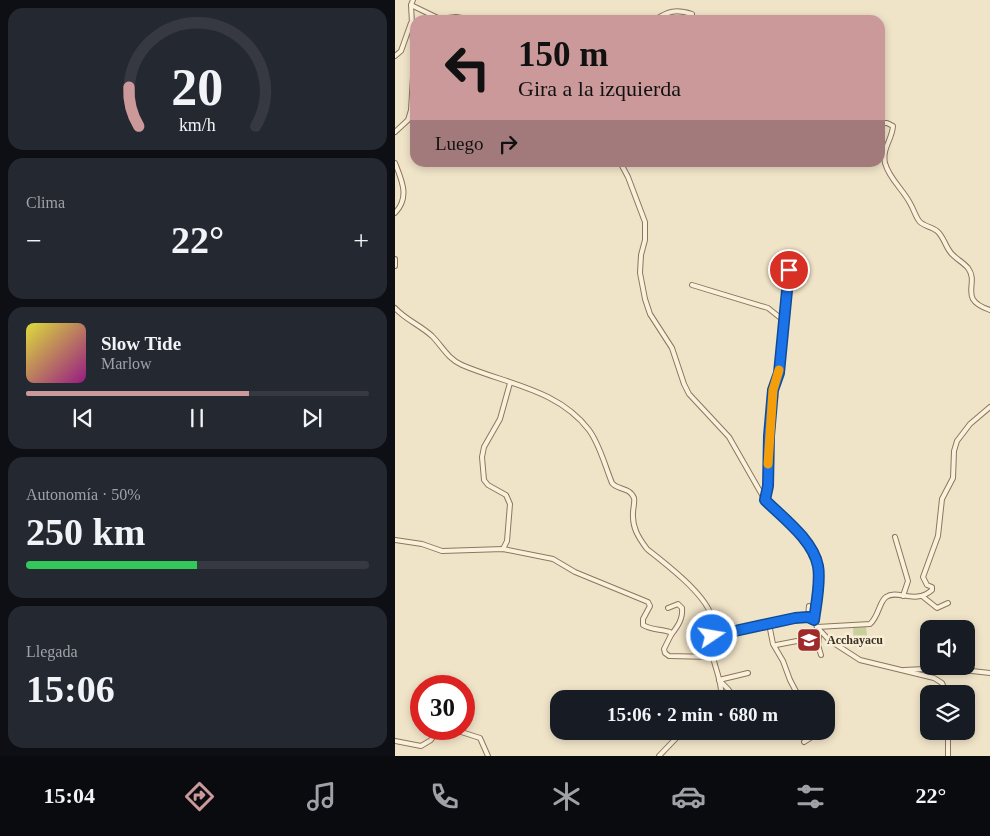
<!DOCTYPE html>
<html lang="es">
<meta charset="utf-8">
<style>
body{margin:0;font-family:Georgia,serif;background:#242831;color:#f1f3f6;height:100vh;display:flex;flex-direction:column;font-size:19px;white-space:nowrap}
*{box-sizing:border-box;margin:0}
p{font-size:16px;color:#9ea1a6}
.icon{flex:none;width:28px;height:28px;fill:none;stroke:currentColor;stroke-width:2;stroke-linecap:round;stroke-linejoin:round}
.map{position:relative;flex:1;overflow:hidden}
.details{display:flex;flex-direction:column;gap:8px;padding:8px;background:#0d0f14;width:395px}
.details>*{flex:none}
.banner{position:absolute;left:15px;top:15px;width:475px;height:152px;border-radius:15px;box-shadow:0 2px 8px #0003;background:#cc999b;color:#111;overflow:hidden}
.controls{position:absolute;left:525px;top:620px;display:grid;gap:10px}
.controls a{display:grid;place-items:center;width:55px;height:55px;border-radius:10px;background:#171b24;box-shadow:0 2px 8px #0003;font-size:25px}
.speed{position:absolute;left:15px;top:675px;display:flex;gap:10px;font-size:25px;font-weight:700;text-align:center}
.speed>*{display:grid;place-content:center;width:65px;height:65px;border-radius:50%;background:#171b24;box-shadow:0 2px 8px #0003;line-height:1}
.speed .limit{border:8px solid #d22;background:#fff;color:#111}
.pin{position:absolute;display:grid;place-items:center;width:42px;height:42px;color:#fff;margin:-21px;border:2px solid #fff;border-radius:50%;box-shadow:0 1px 5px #0007}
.me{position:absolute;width:55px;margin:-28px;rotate:78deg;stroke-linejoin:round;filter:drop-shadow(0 0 4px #0008)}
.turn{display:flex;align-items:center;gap:18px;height:105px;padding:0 25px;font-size:22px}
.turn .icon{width:65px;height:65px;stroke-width:2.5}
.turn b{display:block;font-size:35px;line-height:42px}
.then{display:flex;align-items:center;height:48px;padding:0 25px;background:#0003;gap:10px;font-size:19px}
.big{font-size:38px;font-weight:800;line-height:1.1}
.details .widget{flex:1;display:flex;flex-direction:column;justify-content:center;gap:8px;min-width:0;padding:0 18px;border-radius:15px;background:#242831}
.details .dial{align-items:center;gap:0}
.dial svg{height:130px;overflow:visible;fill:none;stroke:#363941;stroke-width:7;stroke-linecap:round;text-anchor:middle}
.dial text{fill:#f1f3f6;stroke:none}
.song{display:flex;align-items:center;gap:15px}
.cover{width:60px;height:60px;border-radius:8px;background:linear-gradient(135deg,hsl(60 70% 55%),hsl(310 70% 35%))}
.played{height:5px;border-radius:2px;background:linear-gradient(90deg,#cc999b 65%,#363941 65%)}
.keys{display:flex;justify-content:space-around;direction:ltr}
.heat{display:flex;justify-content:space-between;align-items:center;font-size:28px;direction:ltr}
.charge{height:8px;border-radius:4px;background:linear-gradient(90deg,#34c759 50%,#363941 0)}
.trip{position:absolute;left:155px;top:690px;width:285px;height:50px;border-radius:15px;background:#171b24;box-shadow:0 2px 8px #0003;font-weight:800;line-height:50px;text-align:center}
.menu{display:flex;height:80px;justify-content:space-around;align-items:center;background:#090b0e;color:#9ea1a6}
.menu .icon{width:35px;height:35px}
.menu .active{color:#cc999b}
.menu b{font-size:22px;color:#f1f3f6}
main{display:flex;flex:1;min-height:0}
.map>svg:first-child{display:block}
.green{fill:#c9cf9b}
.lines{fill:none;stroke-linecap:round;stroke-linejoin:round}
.minor-casing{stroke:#8d765c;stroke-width:6}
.minor{stroke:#faf1dc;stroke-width:4}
.route-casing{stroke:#114b97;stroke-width:12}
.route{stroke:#1a73e8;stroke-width:9}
.slow{stroke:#f59e0b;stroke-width:9}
.labels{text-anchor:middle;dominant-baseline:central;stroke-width:5;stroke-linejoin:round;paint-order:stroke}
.poi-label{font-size:12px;font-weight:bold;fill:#3d2e20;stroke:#f7eed8;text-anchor:start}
</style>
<main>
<section class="details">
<div class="widget dial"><svg viewBox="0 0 100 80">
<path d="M14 69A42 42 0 1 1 86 69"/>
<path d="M14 69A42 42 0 0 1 8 45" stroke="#cc999b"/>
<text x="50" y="56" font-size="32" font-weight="700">20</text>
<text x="50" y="72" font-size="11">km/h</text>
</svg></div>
<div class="widget"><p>Clima</p>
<div class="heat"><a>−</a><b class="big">22°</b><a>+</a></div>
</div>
<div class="widget">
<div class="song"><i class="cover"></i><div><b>Slow Tide</b><p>Marlow</p></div></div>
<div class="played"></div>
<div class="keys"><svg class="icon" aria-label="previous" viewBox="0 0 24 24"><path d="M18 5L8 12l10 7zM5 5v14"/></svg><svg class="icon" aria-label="pause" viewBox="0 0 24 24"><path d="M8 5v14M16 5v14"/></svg><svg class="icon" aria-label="next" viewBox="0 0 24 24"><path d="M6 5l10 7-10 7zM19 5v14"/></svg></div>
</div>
<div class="widget"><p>Autonomía · 50%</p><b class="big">250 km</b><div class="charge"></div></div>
<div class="widget"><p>Llegada</p><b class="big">15:06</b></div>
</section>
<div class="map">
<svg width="595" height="756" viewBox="0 0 595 756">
<rect width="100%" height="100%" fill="#f0e4c8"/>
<polygon class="green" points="471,626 473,646 459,647 458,627"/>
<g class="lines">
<defs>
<g id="minor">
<polyline points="16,5 47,20"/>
<polyline points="44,19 61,17 80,20"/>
<path d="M260 20C273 11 281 9 297 14L298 20"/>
<polyline points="0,56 6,51 16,23"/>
<path d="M485 123H492L498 126C497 140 487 148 490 163 494 179 509 190 516 205 519 210 521 218 525 222 529 226 537 227 542 231 549 237 550 246 556 253 561 259 568 262 573 268 585 284 562 299 595 310"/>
<polyline points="0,132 13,120 16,110 19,60 16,5 18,0"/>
<polyline points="225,162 233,177 250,222 250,240 246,255 245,273 250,299 255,314 277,348 289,384 294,394 334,437 370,500 413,543 418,553 424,566 423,591 419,620 422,627 434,640 465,660 539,678 547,683 552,694"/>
<path d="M0 163C7 181 15 197 0 213"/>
<polyline points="0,259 0,266"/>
<polyline points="297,285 373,308 388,320"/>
<path d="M0 308C11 320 25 325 37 336 47 346 53 359 67 365 111 384 163 389 194 430 205 445 210 466 217 483 222 490 235 487 239 498 240 502 238 508 238 513 237 527 243 537 252 549 270 563 309 593 316 615 321 628 315 643 318 657 321 671 328 685 326 699"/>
<path d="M370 500C378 458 370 414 384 373L395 259"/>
<polyline points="500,537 513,581 508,596"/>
<path d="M0 540 27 544 47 551 108 549 158 559 180 572 253 602 255 606 248 619V625C256 630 266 629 275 632L276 635 269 649 270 653 274 656 318 657"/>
<polyline points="108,549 112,541 115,504 111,495 93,485 89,480 87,457 89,447 105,419 115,383"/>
<polyline points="527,596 542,608 553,603"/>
<path d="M273 608 283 604 287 608C288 619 283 626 276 635"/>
<polyline points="413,617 414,606"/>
<polyline points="374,624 378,644 388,661 395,680 405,699"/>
<path d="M422 627 475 624C484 616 484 602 491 597 503 589 520 605 537 590V587L532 585 528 577 543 536 547 499 558 478 559 451 562 441 575 424 595 407"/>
<polyline points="317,636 400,618 413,617 419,620"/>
<polyline points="424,636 423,645 426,655"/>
<polyline points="381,645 423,637"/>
<polyline points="509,670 550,668 595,673"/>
<polyline points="324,680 353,673"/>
<polyline points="324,680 333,689 340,699"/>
<polyline points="57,729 85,738 93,756"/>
<polyline points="553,731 553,756"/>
<polyline points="0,741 26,746 36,740 43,729"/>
<polyline points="409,742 420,735 421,731"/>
<polyline points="264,756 288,731"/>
</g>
</defs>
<use href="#minor" class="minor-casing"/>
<use href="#minor" class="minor"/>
</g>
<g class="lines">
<defs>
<path id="route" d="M317 636 400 618 413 617 419 620C421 605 426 581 423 566 418 540 388 518 370 500L373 486 374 436 378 390 384 373 394 270"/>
</defs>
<use href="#route" class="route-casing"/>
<use href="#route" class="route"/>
<polyline class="slow" points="373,464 378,390 384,370"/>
</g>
<defs>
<symbol id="school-square" viewBox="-11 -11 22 22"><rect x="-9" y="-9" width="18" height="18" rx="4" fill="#9e2a2b" stroke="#f7eed8"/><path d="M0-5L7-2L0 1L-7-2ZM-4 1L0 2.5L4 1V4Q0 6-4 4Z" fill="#fff"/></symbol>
</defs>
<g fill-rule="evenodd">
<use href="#school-square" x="400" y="626" width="28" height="28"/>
</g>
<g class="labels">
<g class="poi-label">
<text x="432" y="640">Acchayacu</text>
</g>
</g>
</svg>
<div class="controls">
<a><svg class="icon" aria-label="sound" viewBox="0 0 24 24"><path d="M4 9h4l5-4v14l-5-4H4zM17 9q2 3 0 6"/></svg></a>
<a><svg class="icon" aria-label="layers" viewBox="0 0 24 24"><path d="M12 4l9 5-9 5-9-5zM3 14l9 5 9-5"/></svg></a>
</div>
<div class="speed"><div class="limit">30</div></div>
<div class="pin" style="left:394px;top:270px;background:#d93025"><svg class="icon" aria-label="arrive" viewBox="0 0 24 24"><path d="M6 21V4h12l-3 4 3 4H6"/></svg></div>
<svg class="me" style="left:317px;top:636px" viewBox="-20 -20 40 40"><circle r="17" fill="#1a73e8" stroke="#fff" stroke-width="3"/><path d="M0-11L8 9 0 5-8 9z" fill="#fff"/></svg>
<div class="trip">15:06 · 2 min · 680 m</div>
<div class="banner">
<div class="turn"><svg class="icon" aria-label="left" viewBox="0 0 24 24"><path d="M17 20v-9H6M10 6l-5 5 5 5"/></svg><div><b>150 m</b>Gira a la izquierda</div></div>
<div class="then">Luego<svg class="icon" aria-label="right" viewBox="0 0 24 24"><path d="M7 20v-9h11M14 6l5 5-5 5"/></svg></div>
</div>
</div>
</main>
<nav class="menu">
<b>15:04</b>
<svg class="icon active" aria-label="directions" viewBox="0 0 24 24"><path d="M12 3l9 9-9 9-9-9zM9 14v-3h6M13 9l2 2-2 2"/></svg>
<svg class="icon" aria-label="music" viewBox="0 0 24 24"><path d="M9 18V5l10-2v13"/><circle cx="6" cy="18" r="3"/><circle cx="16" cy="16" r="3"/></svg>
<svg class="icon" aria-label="phone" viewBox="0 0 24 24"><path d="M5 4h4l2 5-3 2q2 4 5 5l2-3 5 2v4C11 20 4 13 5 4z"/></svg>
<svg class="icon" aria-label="climate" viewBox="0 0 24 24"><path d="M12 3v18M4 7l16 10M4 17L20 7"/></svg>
<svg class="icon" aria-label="car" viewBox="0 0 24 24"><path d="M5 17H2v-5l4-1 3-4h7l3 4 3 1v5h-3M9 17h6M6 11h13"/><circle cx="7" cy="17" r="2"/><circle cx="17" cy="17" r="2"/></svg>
<svg class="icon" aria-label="filters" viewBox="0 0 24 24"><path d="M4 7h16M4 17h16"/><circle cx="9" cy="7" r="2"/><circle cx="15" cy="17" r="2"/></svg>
<b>22°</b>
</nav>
